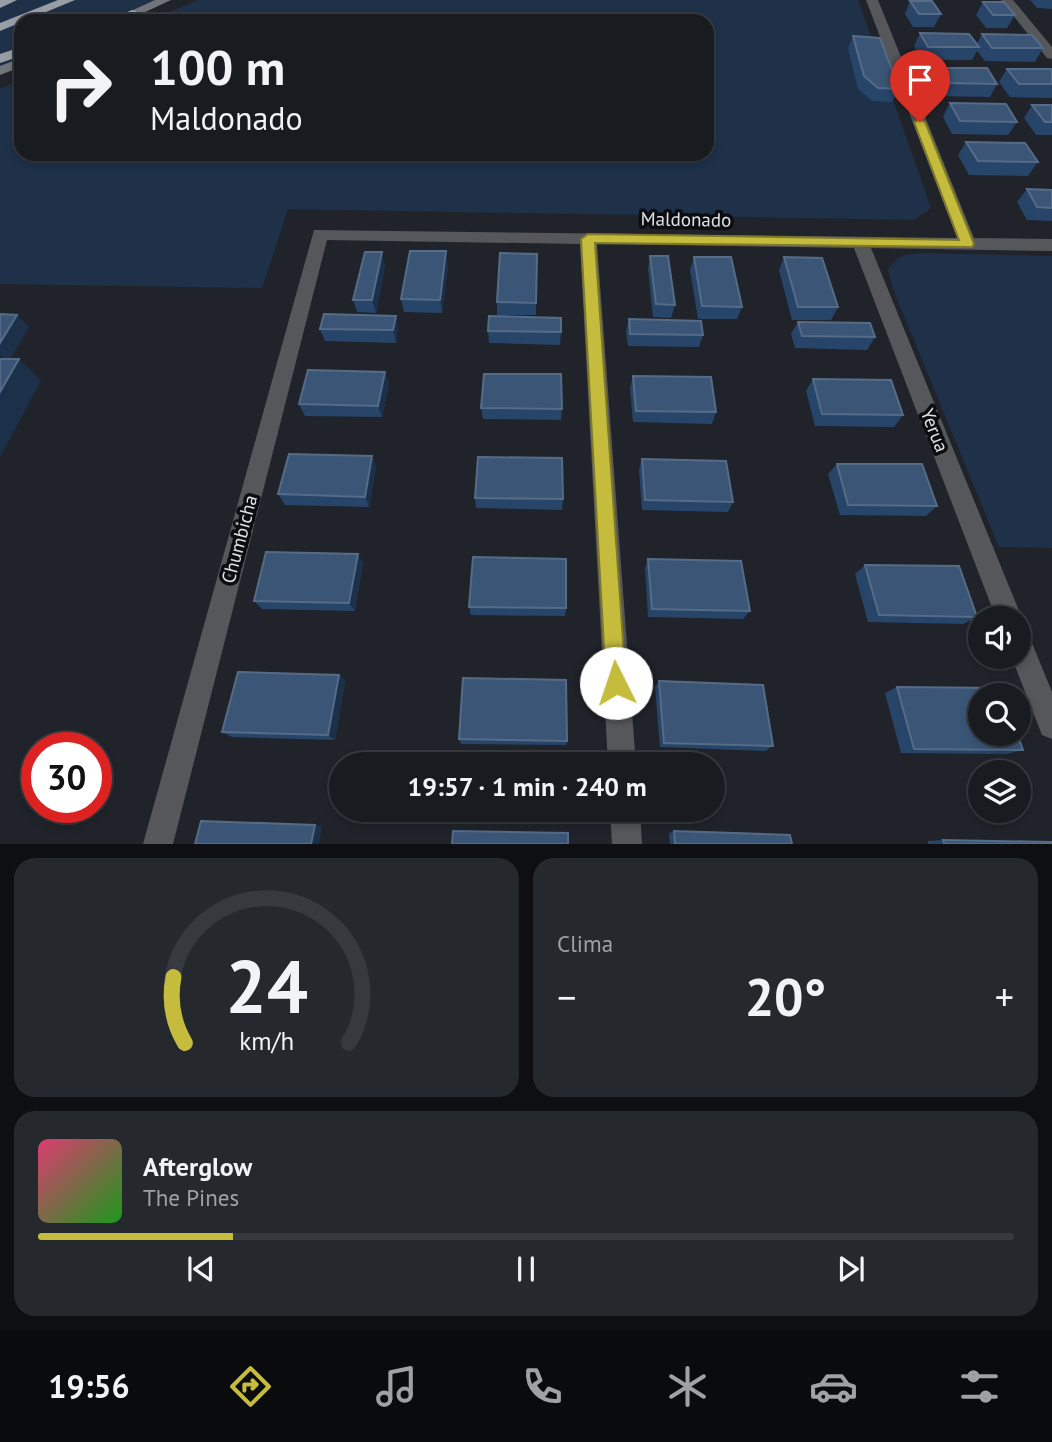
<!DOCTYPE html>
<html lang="es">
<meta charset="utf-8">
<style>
body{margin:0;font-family:"PT Sans",sans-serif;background:#25282d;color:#f1f3f6;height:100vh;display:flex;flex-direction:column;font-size:26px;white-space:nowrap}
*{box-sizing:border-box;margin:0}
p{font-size:23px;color:#9fa1a5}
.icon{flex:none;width:38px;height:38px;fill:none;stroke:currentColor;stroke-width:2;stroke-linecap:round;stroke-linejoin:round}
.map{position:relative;height:844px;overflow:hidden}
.sheet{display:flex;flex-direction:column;gap:14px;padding:14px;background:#0d0f12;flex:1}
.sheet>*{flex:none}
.banner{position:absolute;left:14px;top:14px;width:700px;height:147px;border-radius:21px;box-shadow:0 4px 10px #0003,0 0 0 2px #36393e;background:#181b20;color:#f1f3f6;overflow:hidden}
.controls{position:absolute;left:968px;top:606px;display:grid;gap:14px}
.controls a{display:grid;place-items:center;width:63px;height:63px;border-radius:50%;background:#181b20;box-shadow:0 4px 10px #0003,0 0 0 2px #36393e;font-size:35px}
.speed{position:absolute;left:21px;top:732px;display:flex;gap:14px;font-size:35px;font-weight:700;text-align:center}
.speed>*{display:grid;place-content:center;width:91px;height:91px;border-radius:50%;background:#181b20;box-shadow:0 4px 10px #0003,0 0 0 2px #36393e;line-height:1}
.speed .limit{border:10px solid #d22;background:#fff;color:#111}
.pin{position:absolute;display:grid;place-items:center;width:60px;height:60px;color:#fff;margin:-72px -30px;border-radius:50% 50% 50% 0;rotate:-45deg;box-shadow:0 0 7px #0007}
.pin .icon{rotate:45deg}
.me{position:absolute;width:77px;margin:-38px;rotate:356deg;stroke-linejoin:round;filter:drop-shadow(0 0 5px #0008)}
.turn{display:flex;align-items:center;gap:24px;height:147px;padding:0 21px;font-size:32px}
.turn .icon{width:91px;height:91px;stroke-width:2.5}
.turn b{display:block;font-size:49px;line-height:60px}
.big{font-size:52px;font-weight:800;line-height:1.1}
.sheet .tile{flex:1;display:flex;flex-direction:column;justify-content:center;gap:10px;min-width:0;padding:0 24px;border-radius:21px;background:#25282d}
.sheet .dial{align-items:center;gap:0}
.dial svg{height:182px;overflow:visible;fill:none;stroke:#36393e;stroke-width:7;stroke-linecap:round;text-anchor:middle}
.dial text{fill:#f1f3f6;stroke:none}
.song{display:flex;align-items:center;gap:21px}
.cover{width:84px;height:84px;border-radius:10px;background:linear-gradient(135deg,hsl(340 70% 55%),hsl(120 70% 35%))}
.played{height:7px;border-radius:4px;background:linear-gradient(90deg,#c5bc3d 20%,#36393e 20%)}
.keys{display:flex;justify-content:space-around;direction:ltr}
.heat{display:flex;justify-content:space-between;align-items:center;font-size:38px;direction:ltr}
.sheet .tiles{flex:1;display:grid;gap:14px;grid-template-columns:1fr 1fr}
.tile:last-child{grid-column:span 2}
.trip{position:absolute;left:329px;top:752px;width:396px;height:70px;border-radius:35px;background:#181b20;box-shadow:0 4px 10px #0003,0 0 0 2px #36393e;font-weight:800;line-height:70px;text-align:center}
.menu{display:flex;height:112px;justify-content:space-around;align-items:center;background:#0a0b0d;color:#9fa1a5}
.menu .icon{width:49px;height:49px}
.menu .current{color:#c5bc3d}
.menu b{font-size:32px;color:#f1f3f6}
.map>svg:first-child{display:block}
.green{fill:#1e3149}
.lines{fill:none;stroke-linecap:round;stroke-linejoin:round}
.street{fill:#55575a;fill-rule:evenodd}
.secondary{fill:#717479;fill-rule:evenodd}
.highway{fill:#999ea6;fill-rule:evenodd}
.wall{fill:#274469}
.shaded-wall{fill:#1c304a}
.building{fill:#3b5576;stroke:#556b88;stroke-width:2}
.route{fill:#c5bc3d;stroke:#807a28;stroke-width:2}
.labels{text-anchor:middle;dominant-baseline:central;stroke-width:7;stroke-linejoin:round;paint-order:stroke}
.street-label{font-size:19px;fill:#e0e3e7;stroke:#0b0d10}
</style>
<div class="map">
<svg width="1052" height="844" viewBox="0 0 1052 844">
<rect width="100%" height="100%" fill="#20242a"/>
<g class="green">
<polygon points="0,0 165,0 115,21 21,21 21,62 0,71"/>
<polygon points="198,0 858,0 931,208 914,220 288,209 262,288 0,284 0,89 21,79 21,154 707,154 707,21 149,21"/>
<path d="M921 253 1052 256V548L999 547 893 289 888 270C897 255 905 254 921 253Z"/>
</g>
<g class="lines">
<g class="street">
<polygon points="866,0 878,0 974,238 1052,239 1052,251 871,248 1022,618 1018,625 1018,618 996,618 854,248 597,244 636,765 608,765 580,244 327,240 173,844 143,844 314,230 957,238"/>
<polygon points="1001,0 1013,0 1052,47 1052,59 1047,58"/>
<polygon points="1018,627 1027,631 1052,692 1052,739 1042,735 1011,656 1018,656"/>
<polygon points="610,810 640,810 642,844 612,844"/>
</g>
<g class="secondary">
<polygon points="155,0 171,0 126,21 109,21"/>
<polygon points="21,58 21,67 0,75 0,66"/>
</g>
<g class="highway">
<polygon points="0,0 17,0 0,8"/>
<polygon points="58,0 75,0 0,31 0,23"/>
<polygon points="132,10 136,11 136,17 123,21 105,21"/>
<polygon points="21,47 21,56 0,63 0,54"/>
</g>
</g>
<g class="wall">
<polygon points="1030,0 1052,0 1052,9 1037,8"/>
<polygon points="910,1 941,14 934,27 913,27 905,14"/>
<polygon points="983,2 1015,15 1007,28 986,28 976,15"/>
<polygon points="920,33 977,44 982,34 1043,48 1035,62 985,61 977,51 972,60 922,60 914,46"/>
<polygon points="853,36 899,89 892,102 872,101 858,89 848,49"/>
<polygon points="934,68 997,84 990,97 937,96 928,81"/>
<polygon points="1007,69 1052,69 1052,98 1010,97 999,82"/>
<polygon points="950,103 1017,122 1008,135 952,134 943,117"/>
<polygon points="1032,105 1052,105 1052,135 1036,135 1024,118"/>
<polygon points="966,142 1038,162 1028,176 969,175 958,155"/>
<polygon points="1027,189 1052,190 1052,221 1027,220 1017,202"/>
<polygon points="537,254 536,315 497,315 497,302"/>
<polygon points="650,256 675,305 671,318 653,317 648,269"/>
<polygon points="694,257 742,307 737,319 698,319 690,270"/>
<polygon points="784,257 838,307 831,320 792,320 779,270"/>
<polygon points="385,265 376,313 357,312 353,300"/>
<polygon points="448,265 442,313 404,312 401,299"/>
<polygon points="629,319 703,335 699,347 628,346 626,332"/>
<polygon points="798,322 875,337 867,350 795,348 791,334"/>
<polygon points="398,328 396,343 325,341 320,329"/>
<polygon points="488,331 561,332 560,345 489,343"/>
<polygon points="385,372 389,384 382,417 305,416 299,404"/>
<polygon points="633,376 716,412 712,424 633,422 630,388"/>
<polygon points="813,379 903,415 894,427 815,426 806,391"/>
<polygon points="481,408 562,409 561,420 483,419"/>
<polygon points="372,456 376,467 369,507 285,505 278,494"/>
<polygon points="642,459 733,502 728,512 642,510 639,470"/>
<polygon points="837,464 937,506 926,516 840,515 828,474"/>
<polygon points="475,498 563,499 562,510 476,508"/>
<polygon points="648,559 750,611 743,619 648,617 645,568"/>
<polygon points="363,563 355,611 262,609 254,601"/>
<polygon points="865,565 977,617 963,624 868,622 855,574"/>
<polygon points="469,607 566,608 565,616 471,615"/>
<polygon points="339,675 345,681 335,740 232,737 222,732"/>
<polygon points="659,681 773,746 765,751 660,747 655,687"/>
<polygon points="897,687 1023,750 1006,754 901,753 885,693"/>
<polygon points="459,739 567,741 566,745 461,744"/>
<polygon points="674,831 792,844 670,844 669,833"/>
<polygon points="943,840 1052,844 928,844 928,841"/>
</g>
<g class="shaded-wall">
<polygon points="446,251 448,265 442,313 440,300"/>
<polygon points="382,252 385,265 376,313 372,300"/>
<polygon points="17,315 29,327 8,363 0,355 0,343"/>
<polygon points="396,316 398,328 396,343 393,330"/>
<polygon points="19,359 41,381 0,457 0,392"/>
<polygon points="385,372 389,384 382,417 378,406"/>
<polygon points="372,456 376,467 369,507 365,497"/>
<polygon points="358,554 363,563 355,611 349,603"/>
<polygon points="339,675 345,681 335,740 328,735"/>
<polygon points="315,825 322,826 319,844 311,844"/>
</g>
<g class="building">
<polygon points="910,1 932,1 941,14 919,14"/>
<polygon points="983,2 1004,2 1015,15 993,15"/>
<polygon points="920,33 969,34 979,47 928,47"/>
<polygon points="982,34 1032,35 1043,48 992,48"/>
<polygon points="853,36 880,38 899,89 878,88 864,76"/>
<polygon points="934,68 987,68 997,84 944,83"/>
<polygon points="1007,69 1052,69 1052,84 1019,84"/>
<polygon points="950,103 1006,104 1017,122 960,121"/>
<polygon points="1032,105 1052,105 1052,122 1045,122"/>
<polygon points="966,142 1025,143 1038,162 978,161"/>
<polygon points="1027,189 1052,190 1052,208 1037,207"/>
<polygon points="410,251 446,251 440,300 401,299"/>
<polygon points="365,252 382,252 372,300 353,300"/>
<polygon points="500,253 537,254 536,303 497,302"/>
<polygon points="650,256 668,256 675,305 656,304"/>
<polygon points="694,257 731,257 742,307 702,306"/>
<polygon points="784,257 822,258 838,307 798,307"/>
<polygon points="0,314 17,315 0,343"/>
<polygon points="324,314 396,316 393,330 320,329"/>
<polygon points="489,316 561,318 561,332 488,331"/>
<polygon points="629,319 701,321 703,335 630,334"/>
<polygon points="798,322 870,323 875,337 802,336"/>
<polygon points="0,359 19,359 0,392"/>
<polygon points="308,370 385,372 378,406 299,404"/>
<polygon points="484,374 561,374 562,409 481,408"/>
<polygon points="633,376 711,377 716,412 636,411"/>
<polygon points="813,379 891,380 903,415 822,414"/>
<polygon points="289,454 372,456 365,497 278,494"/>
<polygon points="478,457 562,458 563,499 475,498"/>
<polygon points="642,459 726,461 733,502 645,500"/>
<polygon points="837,464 922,464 937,506 848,505"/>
<polygon points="266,552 358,554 349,603 254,601"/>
<polygon points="473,557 566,559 566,608 469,607"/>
<polygon points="648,559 741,561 750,611 652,609"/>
<polygon points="865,565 959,566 977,617 879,615"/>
<polygon points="238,672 339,675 328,735 222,732"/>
<polygon points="463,678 566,680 567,741 459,739"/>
<polygon points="659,681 763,685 773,746 664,743"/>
<polygon points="897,687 1001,688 1003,695 980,695 980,733 1017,733 1023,750 914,749"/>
<polygon points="201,821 315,825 311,844 195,844"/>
<polygon points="453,831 568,833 568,844 452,844"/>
<polygon points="674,831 790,835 792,844 675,844"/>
<polygon points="943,840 1052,842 1052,844 944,844"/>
</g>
<polygon class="route" points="920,119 925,122 974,244 972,247 595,243 626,683 623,690 616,693 609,690 606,683 581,239 588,234 959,240 914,122"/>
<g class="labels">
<g class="street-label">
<text transform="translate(686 219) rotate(1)">Maldonado</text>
<text transform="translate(935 430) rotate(68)">Yerua</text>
<text transform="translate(239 539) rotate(-75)">Chumbicha</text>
</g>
</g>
</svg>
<div class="controls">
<a><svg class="icon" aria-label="sound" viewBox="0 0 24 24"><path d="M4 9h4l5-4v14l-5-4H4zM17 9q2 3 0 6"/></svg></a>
<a><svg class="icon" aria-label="search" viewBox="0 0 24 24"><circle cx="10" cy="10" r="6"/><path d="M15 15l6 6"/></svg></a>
<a><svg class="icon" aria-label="layers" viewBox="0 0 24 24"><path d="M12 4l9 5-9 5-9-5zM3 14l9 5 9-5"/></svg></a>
</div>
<div class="speed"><div class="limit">30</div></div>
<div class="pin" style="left:920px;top:122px;background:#d93025"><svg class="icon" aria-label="arrive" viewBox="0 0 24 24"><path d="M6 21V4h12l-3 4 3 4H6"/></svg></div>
<svg class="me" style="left:616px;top:683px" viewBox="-20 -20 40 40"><circle r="19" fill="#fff"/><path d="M0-13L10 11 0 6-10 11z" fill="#c5bc3d"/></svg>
<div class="trip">19:57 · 1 min · 240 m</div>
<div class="banner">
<div class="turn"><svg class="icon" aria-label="right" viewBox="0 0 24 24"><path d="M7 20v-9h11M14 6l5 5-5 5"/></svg><div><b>100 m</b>Maldonado</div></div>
</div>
</div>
<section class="sheet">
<div class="tiles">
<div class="tile dial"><svg viewBox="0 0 100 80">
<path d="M14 69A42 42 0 1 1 86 69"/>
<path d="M14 69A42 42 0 0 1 9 40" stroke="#c5bc3d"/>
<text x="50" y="56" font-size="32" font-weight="700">24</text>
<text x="50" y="72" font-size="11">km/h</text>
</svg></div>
<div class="tile"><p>Clima</p>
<div class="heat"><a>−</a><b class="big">20°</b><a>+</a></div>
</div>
<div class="tile">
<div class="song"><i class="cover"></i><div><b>Afterglow</b><p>The Pines</p></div></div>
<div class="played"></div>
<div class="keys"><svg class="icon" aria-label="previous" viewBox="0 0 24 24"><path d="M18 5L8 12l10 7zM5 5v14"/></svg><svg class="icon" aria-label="pause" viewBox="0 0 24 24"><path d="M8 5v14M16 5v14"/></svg><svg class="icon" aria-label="next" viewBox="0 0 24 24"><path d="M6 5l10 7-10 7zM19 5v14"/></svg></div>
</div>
</div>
</section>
<nav class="menu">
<b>19:56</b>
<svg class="icon current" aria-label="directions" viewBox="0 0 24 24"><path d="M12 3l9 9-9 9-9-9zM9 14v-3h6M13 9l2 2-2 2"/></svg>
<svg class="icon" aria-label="music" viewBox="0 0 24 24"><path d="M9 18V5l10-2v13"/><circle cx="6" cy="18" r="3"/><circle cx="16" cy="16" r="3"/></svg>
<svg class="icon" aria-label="phone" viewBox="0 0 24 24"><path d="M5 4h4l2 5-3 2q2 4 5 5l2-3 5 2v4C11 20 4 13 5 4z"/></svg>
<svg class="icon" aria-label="climate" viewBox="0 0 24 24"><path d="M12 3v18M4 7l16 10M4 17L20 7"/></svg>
<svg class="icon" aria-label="car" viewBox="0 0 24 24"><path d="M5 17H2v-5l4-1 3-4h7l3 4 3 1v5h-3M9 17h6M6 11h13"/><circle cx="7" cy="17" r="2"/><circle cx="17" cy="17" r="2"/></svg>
<svg class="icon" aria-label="filters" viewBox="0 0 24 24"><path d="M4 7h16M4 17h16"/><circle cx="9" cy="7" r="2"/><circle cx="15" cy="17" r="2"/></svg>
</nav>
